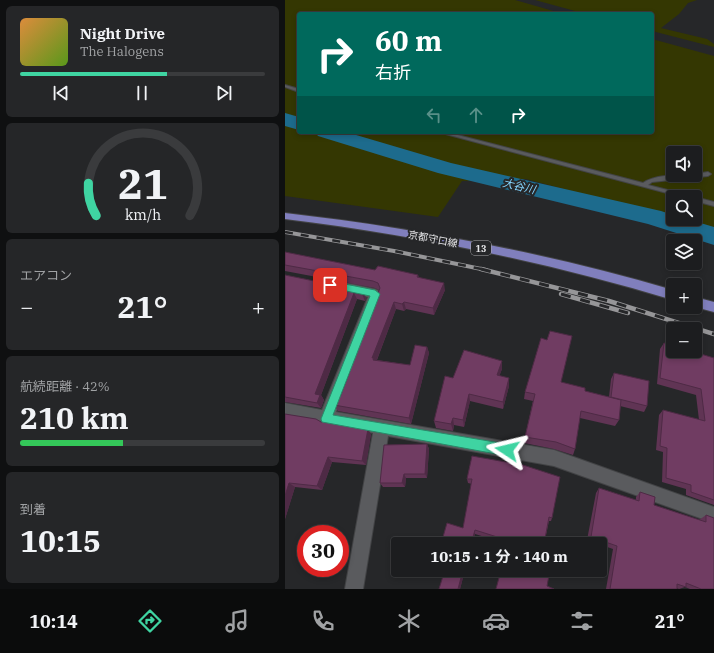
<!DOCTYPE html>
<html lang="ja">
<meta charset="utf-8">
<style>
body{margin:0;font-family:"IBM Plex Serif","Noto Sans JP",serif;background:#252628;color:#f1f3f6;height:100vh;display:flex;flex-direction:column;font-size:15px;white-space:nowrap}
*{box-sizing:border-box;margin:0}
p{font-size:13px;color:#a0a2a4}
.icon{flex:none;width:22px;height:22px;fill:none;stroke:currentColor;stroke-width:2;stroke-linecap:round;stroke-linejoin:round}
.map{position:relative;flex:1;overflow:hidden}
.sheet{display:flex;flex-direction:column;gap:6px;padding:6px;background:#0f1011;width:285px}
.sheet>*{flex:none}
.guide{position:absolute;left:12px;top:12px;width:357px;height:122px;border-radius:4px;box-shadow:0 2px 6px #0003,0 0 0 1px #3a3b3d;background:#00695c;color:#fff;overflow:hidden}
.fabs{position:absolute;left:381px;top:146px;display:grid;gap:8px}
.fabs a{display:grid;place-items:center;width:36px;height:36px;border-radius:4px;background:#1c1d1f;box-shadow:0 2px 6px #0003,0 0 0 1px #3a3b3d;font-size:20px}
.speed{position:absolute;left:12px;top:525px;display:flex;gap:8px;font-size:20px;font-weight:700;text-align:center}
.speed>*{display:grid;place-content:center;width:52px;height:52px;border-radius:50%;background:#1c1d1f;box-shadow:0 2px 6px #0003,0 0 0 1px #3a3b3d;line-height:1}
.speed .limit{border:6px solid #d22;background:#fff;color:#111}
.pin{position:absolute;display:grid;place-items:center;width:34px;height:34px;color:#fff;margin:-17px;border-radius:8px;box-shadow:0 2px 6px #0006}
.me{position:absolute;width:44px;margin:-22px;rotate:280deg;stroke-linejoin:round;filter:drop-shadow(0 0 3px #0008)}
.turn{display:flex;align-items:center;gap:14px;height:84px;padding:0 12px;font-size:18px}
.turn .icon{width:52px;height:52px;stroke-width:2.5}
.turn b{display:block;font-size:28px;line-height:34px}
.lanes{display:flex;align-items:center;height:38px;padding:0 12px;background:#0003;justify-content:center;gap:20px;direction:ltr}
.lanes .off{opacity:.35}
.big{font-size:30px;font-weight:700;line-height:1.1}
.sheet .card{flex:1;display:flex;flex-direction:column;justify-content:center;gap:6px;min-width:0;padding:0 14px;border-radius:6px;background:#252628}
.sheet .dial{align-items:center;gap:0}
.dial svg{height:104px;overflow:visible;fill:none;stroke:#3a3b3d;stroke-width:7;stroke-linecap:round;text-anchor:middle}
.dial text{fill:#f1f3f6;stroke:none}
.song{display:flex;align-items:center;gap:12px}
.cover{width:48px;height:48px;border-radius:6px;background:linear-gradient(135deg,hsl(30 70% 55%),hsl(90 70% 35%))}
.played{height:4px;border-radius:2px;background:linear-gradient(90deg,#3fd4a2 60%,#3a3b3d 60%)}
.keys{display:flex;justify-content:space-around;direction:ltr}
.heat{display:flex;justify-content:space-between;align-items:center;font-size:22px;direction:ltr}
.charge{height:6px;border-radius:3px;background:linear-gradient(90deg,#34c759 42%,#3a3b3d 0)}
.trip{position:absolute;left:106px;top:537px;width:216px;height:40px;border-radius:4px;background:#1c1d1f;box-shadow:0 2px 6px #0003,0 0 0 1px #3a3b3d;font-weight:700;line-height:40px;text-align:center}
.tabs{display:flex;height:64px;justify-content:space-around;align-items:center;background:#0b0c0c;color:#a0a2a4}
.tabs .icon{width:28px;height:28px}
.tabs .selected{color:#3fd4a2}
.tabs b{font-size:18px;color:#f1f3f6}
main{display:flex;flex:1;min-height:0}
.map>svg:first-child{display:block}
.green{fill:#343702;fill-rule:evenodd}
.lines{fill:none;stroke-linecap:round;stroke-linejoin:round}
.river{fill:#1d6b8d;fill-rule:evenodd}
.lane-casing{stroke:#424345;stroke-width:2}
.street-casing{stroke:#424345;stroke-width:2}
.primary-casing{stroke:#424345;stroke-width:2}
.lane{fill:#5a5b5e;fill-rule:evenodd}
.street{fill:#5a5b5e;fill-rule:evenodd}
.primary{fill:#807fbd;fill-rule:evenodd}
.rail-far1-casing{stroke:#969698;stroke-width:4}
.rail-casing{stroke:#969698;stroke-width:4.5}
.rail-far1{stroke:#262729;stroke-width:2.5;stroke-dasharray:8;stroke-linecap:butt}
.rail{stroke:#262729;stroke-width:3;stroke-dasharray:10;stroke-linecap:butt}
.wall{fill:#603454}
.shaded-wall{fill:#4e2a45}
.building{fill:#703c62;stroke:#4e2a45}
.route{fill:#3fd4a2;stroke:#298a69}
.labels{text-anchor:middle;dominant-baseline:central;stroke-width:4;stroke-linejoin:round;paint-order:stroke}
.shield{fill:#262729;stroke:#acacae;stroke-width:1}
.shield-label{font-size:9px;font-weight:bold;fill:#e5e5e7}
.street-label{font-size:10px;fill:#e5e5e7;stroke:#262729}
.water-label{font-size:11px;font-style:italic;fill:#85d4fd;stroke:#262729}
</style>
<main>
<section class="sheet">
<div class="card">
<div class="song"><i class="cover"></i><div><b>Night Drive</b><p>The Halogens</p></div></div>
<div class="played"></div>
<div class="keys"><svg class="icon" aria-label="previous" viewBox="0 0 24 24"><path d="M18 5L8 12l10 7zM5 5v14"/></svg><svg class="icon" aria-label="pause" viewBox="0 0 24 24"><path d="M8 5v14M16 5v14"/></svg><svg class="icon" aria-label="next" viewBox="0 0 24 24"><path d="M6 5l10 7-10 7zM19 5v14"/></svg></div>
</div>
<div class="card dial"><svg viewBox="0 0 100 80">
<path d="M14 69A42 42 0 1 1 86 69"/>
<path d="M14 69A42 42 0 0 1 8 44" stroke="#3fd4a2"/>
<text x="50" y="56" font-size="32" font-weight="700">21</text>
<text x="50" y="72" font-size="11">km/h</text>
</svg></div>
<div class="card"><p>エアコン</p>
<div class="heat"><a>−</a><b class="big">21°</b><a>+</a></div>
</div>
<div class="card"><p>航続距離 · 42%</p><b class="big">210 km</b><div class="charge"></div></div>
<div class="card"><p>到着</p><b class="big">10:15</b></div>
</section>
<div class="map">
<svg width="429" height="589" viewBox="0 0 429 589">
<rect width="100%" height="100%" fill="#262729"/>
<g class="green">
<path d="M0 0H230L279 14H14V132H367V39L429 56V229L392 219H410V197H388V218L241 179 177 181 153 217 0 196ZM388 153H410V175H388Z"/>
<polygon points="250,0 412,0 403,3 394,14 376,28 422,39 429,44 429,47 367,31 367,14 301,14"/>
</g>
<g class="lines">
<g class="river">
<polygon points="0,113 14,117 14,130 0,126"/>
<polygon points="30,132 61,132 166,163 376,211 388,215 388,219 402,219 429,227 429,245 363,224 153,173 33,136"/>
</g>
<defs>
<g id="lane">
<polygon points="0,85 14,89 14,92 0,87"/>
<path d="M153 132H161L358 183C370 174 395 175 410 175V174L423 172 426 174 423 176 367 182 363 185 406 196 407 197H397Z"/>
<polygon points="410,197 429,202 429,206 410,201"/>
</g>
<polygon id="street" points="62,283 90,289 94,291 96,294 51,412 269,450 429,507 429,523 269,466 103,436 78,589 60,589 88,433 44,425 41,426 36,423 0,417 0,403 37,410 83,297 58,291 56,288 58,285"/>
<g id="primary">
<path d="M0 213C131 228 262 253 388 290V300C262 262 131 235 0 219Z"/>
<polygon points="410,297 429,302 429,312 410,307"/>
</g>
</defs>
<use href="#lane" class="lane-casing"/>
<use href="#street" class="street-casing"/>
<use href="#primary" class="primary-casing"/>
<use href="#lane" class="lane"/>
<use href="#street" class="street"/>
<use href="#primary" class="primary"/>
<defs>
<polyline id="rail-far1" points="0,232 109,251 201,270"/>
<g id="rail">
<polyline points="196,269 324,301 429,334"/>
<polyline points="276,294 343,313"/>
</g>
</defs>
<use href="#rail-far1" class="rail-far1-casing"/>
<use href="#rail" class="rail-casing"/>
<use href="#rail-far1" class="rail-far1"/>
<use href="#rail" class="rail"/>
</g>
<g class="wall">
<polygon points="0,252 90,270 133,275 134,278 160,290 149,315 121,309 119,311 111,309 92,360 125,365 142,347 144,353 126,424 53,411 49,405 55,397 64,372 63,370 92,300 91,298 94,290 90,288 0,271"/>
<polygon points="0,275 78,291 81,298 80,301 72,299 36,395 39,400 36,408 0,402"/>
<polygon points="262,340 276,382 300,391 324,397 326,379 329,373 362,406 359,412 335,406 334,420 330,426 295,418 290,449 288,455 269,449 239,443 240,437 248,401 239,399 240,392"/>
<polygon points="379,343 429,358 429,505 401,495 401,489 377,482 378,452 371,450 374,415 378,410 414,420 411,395 372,384 375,349"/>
<polygon points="217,361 217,369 214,376 224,386 218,409 185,401 179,427 169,425 168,431 151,428 149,421 168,378"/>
<polygon points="0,414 86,434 81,465 47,462 37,490 10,487 0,519"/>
<polygon points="142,444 144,449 142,478 121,478 120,487 98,487 95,483"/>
<polygon points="187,456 267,518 266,521 264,521 259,544 223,544 190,534 187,544 156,544 178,528 187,484 183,483 182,479"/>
<polygon points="314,488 351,500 351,497 355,492 369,505 414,520 421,515 429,589 405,589 400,587 394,589 392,588 392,589 321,589 328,549 302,540 311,493"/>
<polygon points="180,570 175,589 154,589 158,577 151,574 148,572"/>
</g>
<g class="shaded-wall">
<polygon points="159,283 160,290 149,315 148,308"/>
<polygon points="78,291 81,298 80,301 77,294"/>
<polygon points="69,293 72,299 36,395 39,400 36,408 32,403 30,394"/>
<polygon points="109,302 111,309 91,362 92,364 87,358"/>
<polygon points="119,302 121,309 119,311 117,304"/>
<polygon points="142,347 144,353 126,424 124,418"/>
<polygon points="217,361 217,369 212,383 212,375"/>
<polygon points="224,378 224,386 218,409 218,402"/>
<polygon points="184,394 185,401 179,427 178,420"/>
<polygon points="168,418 169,425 168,431 166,424"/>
<polygon points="83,429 86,434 81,465 77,461"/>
<polygon points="142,444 144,449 142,478 140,474"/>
<polygon points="43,457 47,462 37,490 32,486"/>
<polygon points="119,474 121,478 120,487 117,483"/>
<polygon points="4,483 10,487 0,519 0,496"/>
<polygon points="190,530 190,534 187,544 186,544"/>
<polygon points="178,570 180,570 175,589 173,589"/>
</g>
<g class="building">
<polygon points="0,252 90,270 93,266 133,275 132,277 159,283 148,308 119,302 117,304 109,302 87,358 89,358 88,360 125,365 130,345 142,347 124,418 49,405 52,397 55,397 65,371 63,370 93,298 91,298 95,288 93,283 88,281 0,265"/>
<polygon points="0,275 78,291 77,294 69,293 30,394 35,395 32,403 0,397"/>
<polygon points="265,331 287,336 276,382 300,388 300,391 336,400 334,420 296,411 290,449 271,442 240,437 250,394 240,392 256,338 262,340"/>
<polygon points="379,343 388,346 388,351 406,351 429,358 429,500 406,492 406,485 381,478 382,448 375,446 378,410 420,421 416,389 375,378"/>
<polygon points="179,350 217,361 212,375 224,378 218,402 184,394 178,420 168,418 166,424 149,421 160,376 168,378"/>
<polygon points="329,373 364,381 362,406 326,397"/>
<polygon points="0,414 31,419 36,422 40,421 83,429 77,461 43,457 32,486 4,483 0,496"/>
<polygon points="142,444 140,474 119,474 117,483 95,483 99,445"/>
<polygon points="187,456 238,465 275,477 267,518 264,517 259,544 227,544 228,542 190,530 186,544 156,544 162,523 178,528 187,479 182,479"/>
<polygon points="314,488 354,501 355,492 370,497 369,505 421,522 421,515 429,518 429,589 416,589 401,583 401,587 392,584 392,589 325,589 332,546 306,537"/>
<polygon points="149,570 178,570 173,589 154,589 158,576 148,572"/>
<polygon points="216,570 265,570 262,586 269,589 211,589"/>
</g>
<polygon class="route" points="45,281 90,290 95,294 48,415 222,444 226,446 228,450 226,454 222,456 37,422 36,419 85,296 42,287 41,285"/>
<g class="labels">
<rect class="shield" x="186" y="241" width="20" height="14" rx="3"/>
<g class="shield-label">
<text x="196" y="248">13</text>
</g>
<g class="street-label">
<text transform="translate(148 239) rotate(11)">京都守口線</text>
</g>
<g class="water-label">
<text transform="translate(234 186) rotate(13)">大谷川</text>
</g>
</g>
</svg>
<div class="fabs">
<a><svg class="icon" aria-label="sound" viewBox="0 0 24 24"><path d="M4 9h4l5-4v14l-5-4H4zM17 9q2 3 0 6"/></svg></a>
<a><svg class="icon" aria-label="search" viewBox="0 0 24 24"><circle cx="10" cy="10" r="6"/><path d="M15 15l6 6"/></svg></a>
<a><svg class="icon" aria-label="layers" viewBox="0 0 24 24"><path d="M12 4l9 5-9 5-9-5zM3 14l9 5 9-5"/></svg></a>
<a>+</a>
<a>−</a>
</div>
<div class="speed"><div class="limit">30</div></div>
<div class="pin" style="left:45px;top:285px;background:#d93025"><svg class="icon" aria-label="arrive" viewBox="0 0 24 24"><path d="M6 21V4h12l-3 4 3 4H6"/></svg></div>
<svg class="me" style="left:222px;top:450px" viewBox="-20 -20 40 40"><path d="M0-17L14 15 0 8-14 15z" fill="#3fd4a2" stroke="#fff" stroke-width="4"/></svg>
<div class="trip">10:15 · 1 分 · 140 m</div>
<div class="guide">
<div class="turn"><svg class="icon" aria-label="right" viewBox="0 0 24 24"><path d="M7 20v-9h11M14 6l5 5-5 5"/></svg><div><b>60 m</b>右折</div></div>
<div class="lanes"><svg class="icon off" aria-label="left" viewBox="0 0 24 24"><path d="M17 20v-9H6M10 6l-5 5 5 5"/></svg><svg class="icon off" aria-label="ahead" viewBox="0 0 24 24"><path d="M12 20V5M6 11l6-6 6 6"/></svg><svg class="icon" aria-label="right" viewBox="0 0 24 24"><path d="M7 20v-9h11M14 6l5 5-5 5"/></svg></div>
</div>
</div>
</main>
<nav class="tabs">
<b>10:14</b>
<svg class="icon selected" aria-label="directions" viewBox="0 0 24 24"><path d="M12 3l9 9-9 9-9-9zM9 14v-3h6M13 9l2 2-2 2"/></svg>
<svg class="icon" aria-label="music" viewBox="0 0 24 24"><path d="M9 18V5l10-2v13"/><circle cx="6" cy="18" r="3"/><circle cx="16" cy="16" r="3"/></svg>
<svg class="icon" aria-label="phone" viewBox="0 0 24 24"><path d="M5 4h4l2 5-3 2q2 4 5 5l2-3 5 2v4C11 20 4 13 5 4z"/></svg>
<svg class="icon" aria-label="climate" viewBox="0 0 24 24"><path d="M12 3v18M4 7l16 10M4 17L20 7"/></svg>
<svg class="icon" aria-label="car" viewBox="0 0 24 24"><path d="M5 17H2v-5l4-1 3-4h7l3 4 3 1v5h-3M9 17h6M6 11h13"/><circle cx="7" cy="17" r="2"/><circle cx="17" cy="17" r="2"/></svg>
<svg class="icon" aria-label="filters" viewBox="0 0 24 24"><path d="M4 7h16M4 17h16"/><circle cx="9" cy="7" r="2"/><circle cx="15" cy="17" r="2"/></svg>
<b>21°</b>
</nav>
